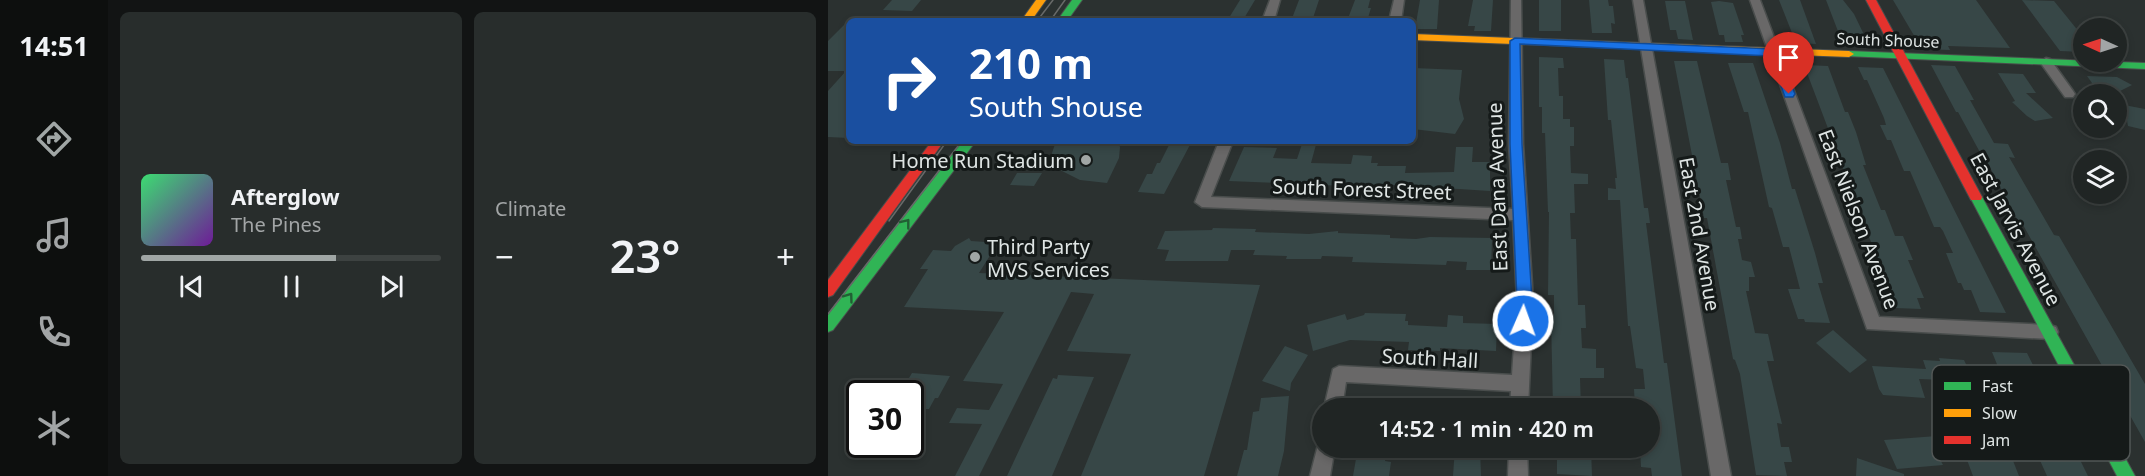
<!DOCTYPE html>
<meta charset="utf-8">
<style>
body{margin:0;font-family:"Noto Sans",sans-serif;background:#282d2c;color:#f1f3f6;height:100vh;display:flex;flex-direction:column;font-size:22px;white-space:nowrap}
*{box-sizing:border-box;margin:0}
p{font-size:20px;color:#a2a5a6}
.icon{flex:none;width:33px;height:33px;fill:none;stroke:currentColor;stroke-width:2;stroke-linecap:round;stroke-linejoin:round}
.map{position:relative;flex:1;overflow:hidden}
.side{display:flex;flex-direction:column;gap:12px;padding:12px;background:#121414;width:720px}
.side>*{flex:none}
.top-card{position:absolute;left:18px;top:18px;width:570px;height:126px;border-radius:9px;box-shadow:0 3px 9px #0003,0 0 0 2px #3d4241;background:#1a4fa0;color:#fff;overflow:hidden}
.needle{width:39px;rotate:273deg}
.fabs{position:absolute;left:1245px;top:18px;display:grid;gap:12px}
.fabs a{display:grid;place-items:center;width:54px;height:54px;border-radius:50%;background:#202524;box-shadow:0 3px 9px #0003,0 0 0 2px #3d4241;font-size:30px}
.speed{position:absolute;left:18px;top:380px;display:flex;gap:12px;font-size:30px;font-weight:700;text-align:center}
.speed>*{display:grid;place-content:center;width:78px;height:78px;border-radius:50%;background:#202524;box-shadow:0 3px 9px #0003,0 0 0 2px #3d4241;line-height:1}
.speed .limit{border:3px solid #111;border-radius:9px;background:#fff;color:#111}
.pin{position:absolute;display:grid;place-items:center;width:51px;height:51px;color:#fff;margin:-62px -26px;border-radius:50% 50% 50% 0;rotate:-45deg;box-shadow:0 0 6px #0007}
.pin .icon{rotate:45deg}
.me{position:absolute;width:66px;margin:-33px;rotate:2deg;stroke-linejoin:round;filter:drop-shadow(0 0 4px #0008)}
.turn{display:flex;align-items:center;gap:21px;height:126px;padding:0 24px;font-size:27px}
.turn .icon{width:78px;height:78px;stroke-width:2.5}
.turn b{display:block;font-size:42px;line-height:51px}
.big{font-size:45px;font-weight:600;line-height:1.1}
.side .widget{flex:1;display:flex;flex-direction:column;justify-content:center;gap:9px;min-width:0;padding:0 21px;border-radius:9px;background:#282d2c}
.song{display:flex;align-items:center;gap:18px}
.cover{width:72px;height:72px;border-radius:9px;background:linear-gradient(135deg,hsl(140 70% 55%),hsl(280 70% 35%))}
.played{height:6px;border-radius:3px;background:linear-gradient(90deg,#a0a6a5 65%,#3d4241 65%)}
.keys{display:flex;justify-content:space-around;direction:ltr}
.heat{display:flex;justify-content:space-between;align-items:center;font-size:33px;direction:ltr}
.side .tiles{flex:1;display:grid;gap:12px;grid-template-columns:repeat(2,1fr)}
.trip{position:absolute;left:484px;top:398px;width:348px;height:60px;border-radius:30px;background:#202524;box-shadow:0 3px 9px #0003,0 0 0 2px #3d4241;font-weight:600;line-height:60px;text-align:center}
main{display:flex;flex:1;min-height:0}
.tab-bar{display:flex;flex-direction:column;width:108px;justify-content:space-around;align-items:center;background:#0d0f0e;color:#a2a5a6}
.tab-bar .icon{width:42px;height:42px}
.tab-bar .active{color:#a0a6a5}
.tab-bar b{font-size:27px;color:#f1f3f6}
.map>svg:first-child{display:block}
.building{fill:#374747}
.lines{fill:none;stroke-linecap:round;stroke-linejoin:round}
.street-casing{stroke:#494d4c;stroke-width:3}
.fast-casing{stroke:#494d4c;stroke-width:2}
.slow-casing{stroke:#494d4c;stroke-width:2}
.jam-casing{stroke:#494d4c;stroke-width:2}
.street{fill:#696868;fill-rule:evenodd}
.fast{fill:#30b455;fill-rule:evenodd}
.slow{fill:#ff9f0a;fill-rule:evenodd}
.jam{fill:#e5322d;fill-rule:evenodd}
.tram{stroke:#686a69;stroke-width:1.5}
.oneway{stroke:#215f34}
.route{fill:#1a73e8;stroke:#114b97;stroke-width:1.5}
.poi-dot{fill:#a0a6a5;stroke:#151a19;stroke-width:2}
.labels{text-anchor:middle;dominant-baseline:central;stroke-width:6;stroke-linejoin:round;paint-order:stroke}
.far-street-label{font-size:16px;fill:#dfe5e4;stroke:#151a19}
.poi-label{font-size:20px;fill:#dfe5e4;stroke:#151a19;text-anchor:end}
.street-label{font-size:20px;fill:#dfe5e4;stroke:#151a19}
.key{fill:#151a19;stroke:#525756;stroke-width:1.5}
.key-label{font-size:16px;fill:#dfe5e4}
</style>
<main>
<nav class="tab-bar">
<b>14:51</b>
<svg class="icon active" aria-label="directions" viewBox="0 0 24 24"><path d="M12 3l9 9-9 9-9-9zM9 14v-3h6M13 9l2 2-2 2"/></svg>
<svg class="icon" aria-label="music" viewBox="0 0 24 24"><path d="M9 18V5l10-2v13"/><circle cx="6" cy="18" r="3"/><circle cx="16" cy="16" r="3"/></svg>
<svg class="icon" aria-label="phone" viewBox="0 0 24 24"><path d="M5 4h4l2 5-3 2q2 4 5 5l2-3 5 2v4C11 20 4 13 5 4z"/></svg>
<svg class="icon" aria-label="climate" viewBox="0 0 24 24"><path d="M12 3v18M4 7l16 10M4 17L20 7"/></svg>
</nav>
<section class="side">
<div class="tiles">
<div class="widget">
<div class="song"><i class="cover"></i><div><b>Afterglow</b><p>The Pines</p></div></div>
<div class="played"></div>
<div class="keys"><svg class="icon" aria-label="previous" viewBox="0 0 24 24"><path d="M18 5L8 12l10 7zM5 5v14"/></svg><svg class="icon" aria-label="pause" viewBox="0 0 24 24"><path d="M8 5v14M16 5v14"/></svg><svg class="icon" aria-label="next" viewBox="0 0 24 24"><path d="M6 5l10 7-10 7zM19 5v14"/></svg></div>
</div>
<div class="widget"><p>Climate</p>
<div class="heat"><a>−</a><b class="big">23°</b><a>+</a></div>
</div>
</div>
</section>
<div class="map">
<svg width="1317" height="476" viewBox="0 0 1317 476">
<rect width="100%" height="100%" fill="#2b3130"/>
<g class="building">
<polygon points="64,0 93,0 84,11 55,10"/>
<polygon points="412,0 427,0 415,20 399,21"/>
<polygon points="471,0 491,0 485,18 481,18 480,21 463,21"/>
<polygon points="527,0 542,0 540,8 543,8 539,21 519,21"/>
<polygon points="592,0 611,0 609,29 587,29"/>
<polygon points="645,0 665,0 663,31 646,31 647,26 640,26"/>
<rect x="711" y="0" width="22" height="31"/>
<polygon points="761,0 780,0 781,6 785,6 787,24 783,23 784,33 764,33"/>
<polygon points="951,0 972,0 988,44 968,43"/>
<polygon points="998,0 1015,0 1026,14 1042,47 1020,46 1017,39 1013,39"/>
<polygon points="1065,0 1148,0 1182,48 1120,46 1122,50 1094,49"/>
<polygon points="1194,0 1226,1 1256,38 1256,52 1232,51"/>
<polygon points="837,1 857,1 865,40 850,39 848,30 842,30"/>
<polygon points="891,1 905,3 916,35 913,35 915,42 897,42 896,35 891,35 883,2"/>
<polygon points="21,20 21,138 0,137 0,91 18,71 0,71 0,41"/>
<polygon points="711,57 735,58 736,68 730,68 731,96 735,96 735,119 742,119 742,127 746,127 746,146 742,146 743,173 760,174 760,184 746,184 747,213 742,213 743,239 748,239 750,305 757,305 758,328 753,328 754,348 768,349 768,368 776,368 776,378 752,378 753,408 725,408 723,318 726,316 726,295 720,295 721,212 720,212 717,133 714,133 714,107 711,107"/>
<polygon points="776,59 796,60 798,78 800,78 816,208 820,208 822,223 818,223 836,363 839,363 854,476 824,476 823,468 813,467 812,447 822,447 822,408 807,408 806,389 817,389 815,369 808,368 802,326 800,326 792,200 780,200 780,188 788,189 787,178 789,178 783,120 780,120"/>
<polygon points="846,61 869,61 893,163 900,163 903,180 898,180 908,227 912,227 914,239 910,239 914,260 923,262 927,277 921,277 921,291 918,291 927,333 940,334 946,361 939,361 954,424 949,423 953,447 961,447 964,462 956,462 959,476 928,475 912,374 907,360 905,359 879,218 876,218"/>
<polygon points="900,63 925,63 952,143 964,189 967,189 987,253 995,283 990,283 1002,323 977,322 976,319 970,319 960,289 972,289 961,247 955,247 944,208 941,207 920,112 916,112"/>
<polygon points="976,65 1000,66 1017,112 1020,112 1028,132 1038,165 1035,165 1053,210 1057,210 1067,236 1075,236 1085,260 1080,260 1096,298 1089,298 1093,309 1068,308"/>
<polygon points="1103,65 1127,66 1146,100 1142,100 1166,143 1180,144 1187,158 1181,157 1193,178 1226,235 1231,236 1317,384 1317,442 1195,225 1192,225 1156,156 1154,156 1130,112 1128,112"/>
<polygon points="1030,67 1055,68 1178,313 1152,312 1143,290 1136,290 1133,283 1130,283 1118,253 1125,253 1115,231 1112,227 1106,227 1082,171 1076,171 1063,140 1059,140 1052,125 1058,125 1056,118 1039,80 1036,80"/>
<polygon points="585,68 634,70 631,99 636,119 627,134 585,129"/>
<polygon points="1170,73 1195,74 1208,93 1198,93 1225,118 1207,121 1199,116 1184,102 1187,101"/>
<polygon points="1259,76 1289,77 1304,85 1286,94 1272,94"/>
<polygon points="1296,105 1317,109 1317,130 1300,126"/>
<polygon points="228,141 289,141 292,147 291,158 279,183 252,180 232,170 227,164 224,153"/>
<polygon points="343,141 364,141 336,194 310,192 319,174 324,174 329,163 332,163"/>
<polygon points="475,141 489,141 483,163 523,164 525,155 544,156 543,163 550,163 549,166 578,166 577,173 626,172 628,147 645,147 644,162 662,162 662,191 584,186 564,185 563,188 401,181 416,147 449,148 445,158 469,159"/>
<polygon points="189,173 214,173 206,186 182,185"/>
<polygon points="385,228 428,229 427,232 481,234 510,231 510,233 562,235 562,238 588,239 602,237 664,238 663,270 638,270 639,262 619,261 618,265 524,262 525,257 494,256 493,259 458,259 459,256 425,255 427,250 403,250 400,261 337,261 341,250 329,249 337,231 384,230"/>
<polygon points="161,237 173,238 151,273 432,285 376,476 253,476 303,354 239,351 266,294 243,292 151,476 127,476 154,424 121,423 129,408 161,410 175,384 135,381 176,312 76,307 100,269 92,269 105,250 123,251 127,246 141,238 143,241 158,242"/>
<polygon points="537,313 578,314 577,321 580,321 580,325 619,327 620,315 635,316 635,323 669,324 668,351 612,348 612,351 580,350 581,342 522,340 485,351 479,325 517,314 519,320 536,315"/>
<polygon points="1005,330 1039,360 1022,373 988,343"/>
<polygon points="457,346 480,355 463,383 462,391 434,381"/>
<polygon points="1164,352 1199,353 1260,476 1219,476 1210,456 1221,456 1205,427 1194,426"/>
<polygon points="1111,358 1136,360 1146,381 1133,381 1135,386 1120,385 1118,380 1091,379 1097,398 1055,395 1051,389 1044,366 1098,369 1095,360 1112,361"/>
<polygon points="84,373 122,376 110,398 107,398 101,409 82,409 82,393 72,393"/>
<polygon points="230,375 266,377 224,476 179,476 225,378 229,379"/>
<polygon points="461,396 456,451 450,476 409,476 416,450 419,450 425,412 431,411 433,398"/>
<polygon points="1109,436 1115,448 1106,448 1115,465 1069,469 1056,440"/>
<polygon points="1132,441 1163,443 1167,452 1182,453 1191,476 1145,476"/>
<polygon points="627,447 652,447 653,476 625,476"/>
<polygon points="729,447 763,447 764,476 729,474"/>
<polygon points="529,453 558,454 557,461 563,462 561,476 525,476"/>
<polygon points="1029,458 1076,474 1076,476 1028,476"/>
</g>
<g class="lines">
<defs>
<g id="street">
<polygon points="442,0 452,0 446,21 434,21"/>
<polygon points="566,0 576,0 573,21 561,21"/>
<polygon points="683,0 693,0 695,144 705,300 700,408 682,408 683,391 518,382 514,408 496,408 505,369 511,366 684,375 689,300 685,220 374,207 367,202 391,141 405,141 383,197 685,209 681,144"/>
<polygon points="805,0 815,0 903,476 883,476"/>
<polygon points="922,0 932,0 1051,317 1222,325 1228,327 1230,332 1228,337 1222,339 1039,329"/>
<polygon points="1218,58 1222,59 1245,91 1247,94 1245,97 1237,97 1212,62"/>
<polygon points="495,439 495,447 507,447 502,476 482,476 491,441"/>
<polygon points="681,447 699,447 700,476 680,476"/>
</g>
<g id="fast">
<polygon points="244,0 254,0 239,21 229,21"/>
<polygon points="1021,51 1317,63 1317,69 1017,56 1016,54"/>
<polygon points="135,141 148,141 5,330 0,332 0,315"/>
<polygon points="1148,192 1154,197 1307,476 1289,476 1142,197"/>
</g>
<g id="slow">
<polygon points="208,0 218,0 203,21 193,21"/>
<polygon points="585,34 1021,51 1026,54 1021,57 585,40"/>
</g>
<g id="jam">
<polygon points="1038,0 1048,0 1154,197 1153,200 1143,200"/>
<polygon points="104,141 116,141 5,295 0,297 0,280"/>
</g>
</defs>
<use href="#street" class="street-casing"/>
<use href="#fast" class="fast-casing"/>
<use href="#slow" class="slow-casing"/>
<use href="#jam" class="jam-casing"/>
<use href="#street" class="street"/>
<use href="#fast" class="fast"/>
<use href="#slow" class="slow"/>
<use href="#jam" class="jam"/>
<g class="tram">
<polyline points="209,21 225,0"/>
<polyline points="222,21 237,0"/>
<polyline points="61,221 119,141"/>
<polyline points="0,314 134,141"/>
</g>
</g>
<defs><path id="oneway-chevron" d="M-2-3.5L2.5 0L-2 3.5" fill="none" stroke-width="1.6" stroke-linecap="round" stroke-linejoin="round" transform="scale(1.5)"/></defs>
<g class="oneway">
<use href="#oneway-chevron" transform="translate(78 223) rotate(-52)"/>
<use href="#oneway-chevron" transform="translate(21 297) rotate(-54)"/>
</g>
<polygon class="route" points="687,38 946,49 951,53 967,94 965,97 957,97 942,56 692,44 694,144 704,300 701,325 695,327 690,325 688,321 689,300 682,144 682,41"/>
<g class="poi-dot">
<circle cx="258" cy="160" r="6"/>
<circle cx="147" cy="257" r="6"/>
</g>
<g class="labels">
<g class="far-street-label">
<text transform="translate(1060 40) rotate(2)">South Shouse</text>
</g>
<g class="poi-label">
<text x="246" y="160">Home Run Stadium</text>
<text x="159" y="246" text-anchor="start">Third Party<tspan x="159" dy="23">MVS Services</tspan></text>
</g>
<g class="street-label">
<text transform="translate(669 187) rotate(-92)">East Dana Avenue</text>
<text transform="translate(534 189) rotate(2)">South Forest Street</text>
<text transform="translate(1031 219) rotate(69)">East Nielson Avenue</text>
<text transform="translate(1188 229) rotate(62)">East Jarvis Avenue</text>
<text transform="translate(872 234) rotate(80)">East 2nd Avenue</text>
<text transform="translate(602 358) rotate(3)">South Hall</text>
</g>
</g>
<rect x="1104" y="365" width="198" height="96" rx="9" class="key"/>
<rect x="1116" y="382" width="27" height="8" fill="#30b455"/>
<rect x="1116" y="409" width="27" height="8" fill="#ff9f0a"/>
<rect x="1116" y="436" width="27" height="8" fill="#e5322d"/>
<g class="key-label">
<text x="1154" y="392">Fast</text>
<text x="1154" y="419">Slow</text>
<text x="1154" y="446">Jam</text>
</g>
</svg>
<div class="fabs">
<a><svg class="needle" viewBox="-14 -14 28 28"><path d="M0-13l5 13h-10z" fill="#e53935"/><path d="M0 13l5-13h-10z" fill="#a2a5a6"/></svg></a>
<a><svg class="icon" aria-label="search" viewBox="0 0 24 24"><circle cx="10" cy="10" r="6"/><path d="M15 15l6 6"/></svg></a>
<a><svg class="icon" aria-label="layers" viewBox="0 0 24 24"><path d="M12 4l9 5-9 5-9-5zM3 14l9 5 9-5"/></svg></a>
</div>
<div class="speed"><div class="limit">30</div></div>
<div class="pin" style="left:961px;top:94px;background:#d93025"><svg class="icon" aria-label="arrive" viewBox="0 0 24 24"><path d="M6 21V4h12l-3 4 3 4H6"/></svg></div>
<svg class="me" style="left:695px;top:321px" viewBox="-20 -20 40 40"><circle r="17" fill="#1a73e8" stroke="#fff" stroke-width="3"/><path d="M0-11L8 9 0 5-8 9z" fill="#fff"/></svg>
<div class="trip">14:52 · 1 min · 420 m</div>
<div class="top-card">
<div class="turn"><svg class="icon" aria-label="right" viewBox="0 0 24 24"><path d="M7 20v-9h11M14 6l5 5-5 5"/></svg><div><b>210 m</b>South Shouse</div></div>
</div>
</div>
</main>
